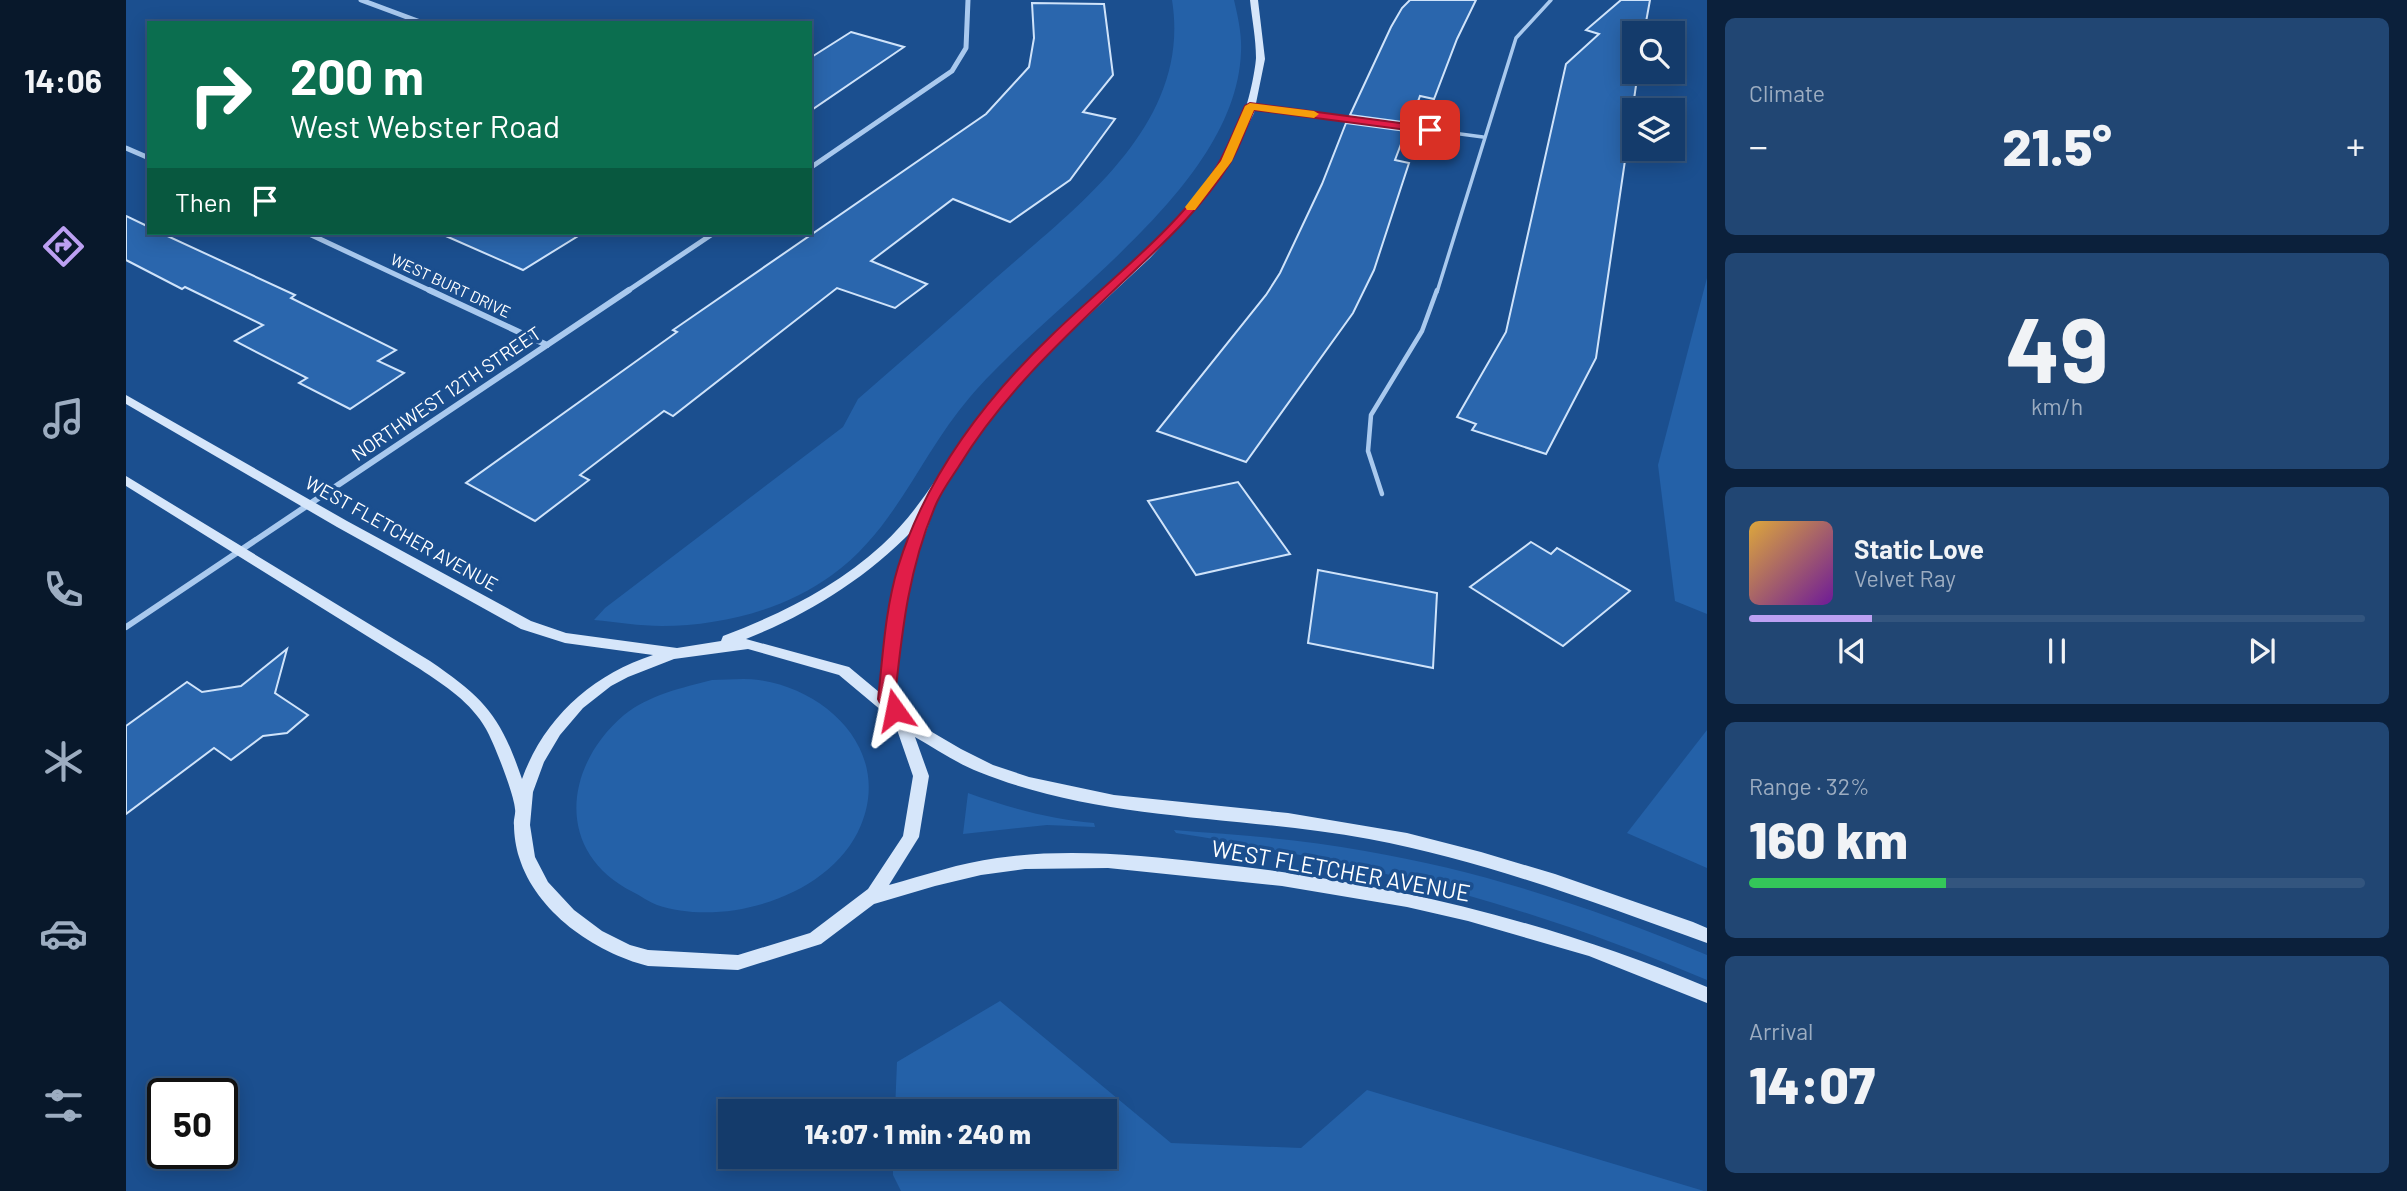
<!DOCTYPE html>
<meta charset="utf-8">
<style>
body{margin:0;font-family:Barlow,sans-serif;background:#214673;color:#f1f3f6;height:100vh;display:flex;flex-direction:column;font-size:26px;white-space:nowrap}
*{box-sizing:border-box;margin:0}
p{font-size:23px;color:#9dadc1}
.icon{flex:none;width:38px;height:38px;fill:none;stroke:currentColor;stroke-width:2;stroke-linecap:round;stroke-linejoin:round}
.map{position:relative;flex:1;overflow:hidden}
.details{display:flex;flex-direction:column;gap:18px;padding:18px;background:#0b203b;width:700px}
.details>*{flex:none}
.hud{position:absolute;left:21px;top:21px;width:665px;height:214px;border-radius:0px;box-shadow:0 4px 18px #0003,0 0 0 2px #33557e;background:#0b6e4f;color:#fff;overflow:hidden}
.controls{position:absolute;left:1496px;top:21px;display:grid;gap:14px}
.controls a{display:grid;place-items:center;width:63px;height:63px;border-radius:0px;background:#143b6b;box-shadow:0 4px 18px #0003,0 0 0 2px #33557e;font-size:35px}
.speed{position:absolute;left:21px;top:1078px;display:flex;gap:14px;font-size:35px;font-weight:700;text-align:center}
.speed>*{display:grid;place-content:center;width:91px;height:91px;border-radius:50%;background:#143b6b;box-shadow:0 4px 18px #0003,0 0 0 2px #33557e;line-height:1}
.speed .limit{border:4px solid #111;border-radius:10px;background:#fff;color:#111}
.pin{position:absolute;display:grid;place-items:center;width:60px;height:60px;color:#fff;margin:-30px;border-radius:14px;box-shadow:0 4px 10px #0006}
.me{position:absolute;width:77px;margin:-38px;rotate:348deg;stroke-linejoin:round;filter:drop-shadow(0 0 5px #0008)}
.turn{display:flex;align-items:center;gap:24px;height:147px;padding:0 28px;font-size:32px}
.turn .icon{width:91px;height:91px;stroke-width:2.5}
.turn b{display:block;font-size:49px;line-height:60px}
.then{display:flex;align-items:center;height:66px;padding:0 28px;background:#0003;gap:14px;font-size:26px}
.big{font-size:52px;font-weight:800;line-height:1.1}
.details .widget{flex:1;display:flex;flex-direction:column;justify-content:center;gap:10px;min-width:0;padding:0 24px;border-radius:10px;background:#214673}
.details .dial{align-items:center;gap:0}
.dial b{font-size:91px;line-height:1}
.song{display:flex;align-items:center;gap:21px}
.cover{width:84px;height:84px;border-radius:10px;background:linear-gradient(135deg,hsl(40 70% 55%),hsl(280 70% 35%))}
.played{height:7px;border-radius:4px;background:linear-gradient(90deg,#bca0f2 20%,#33557e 20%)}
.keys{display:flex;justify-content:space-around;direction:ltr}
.heat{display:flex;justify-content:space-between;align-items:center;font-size:38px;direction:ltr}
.charge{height:10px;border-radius:5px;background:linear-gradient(90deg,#34c759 32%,#33557e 0)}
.trip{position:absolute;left:592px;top:1099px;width:399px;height:70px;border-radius:0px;background:#143b6b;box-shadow:0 4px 18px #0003,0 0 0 2px #33557e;font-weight:800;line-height:70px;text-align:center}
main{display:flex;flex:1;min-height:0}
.dock{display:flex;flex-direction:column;width:126px;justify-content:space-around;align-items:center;background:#08182b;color:#9dadc1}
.dock .icon{width:49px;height:49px}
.dock .on{color:#bca0f2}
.dock b{font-size:32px;color:#f1f3f6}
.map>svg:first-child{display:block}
.green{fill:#2461a8}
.building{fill:#2a66ad;stroke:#cfe3fa;stroke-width:2}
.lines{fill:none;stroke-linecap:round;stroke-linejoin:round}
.lane-far1{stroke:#a9c9ee;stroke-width:3.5}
.lane{stroke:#a9c9ee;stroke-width:4.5}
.street-far1{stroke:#a9c9ee;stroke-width:5}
.street{stroke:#a9c9ee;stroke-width:6}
.secondary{fill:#d6e6fa;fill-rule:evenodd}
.route{fill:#e11d48;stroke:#92132f;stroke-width:2}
.slow{fill:#f59e0b}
.labels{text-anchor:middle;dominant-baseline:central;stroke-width:7;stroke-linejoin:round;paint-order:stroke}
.far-street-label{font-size:16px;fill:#fff;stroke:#1b4f8f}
.street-label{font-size:19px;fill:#fff;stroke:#1b4f8f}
.near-street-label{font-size:23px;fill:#fff;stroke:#1b4f8f}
</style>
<main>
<nav class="dock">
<b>14:06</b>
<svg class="icon on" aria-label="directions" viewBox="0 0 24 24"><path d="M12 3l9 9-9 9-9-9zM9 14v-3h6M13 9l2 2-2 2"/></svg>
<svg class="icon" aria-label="music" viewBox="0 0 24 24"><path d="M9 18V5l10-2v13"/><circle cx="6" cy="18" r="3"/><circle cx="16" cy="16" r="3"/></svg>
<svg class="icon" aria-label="phone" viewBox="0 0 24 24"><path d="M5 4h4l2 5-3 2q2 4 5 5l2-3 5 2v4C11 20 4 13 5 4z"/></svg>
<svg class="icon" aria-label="climate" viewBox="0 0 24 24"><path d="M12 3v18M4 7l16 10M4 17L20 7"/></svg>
<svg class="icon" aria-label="car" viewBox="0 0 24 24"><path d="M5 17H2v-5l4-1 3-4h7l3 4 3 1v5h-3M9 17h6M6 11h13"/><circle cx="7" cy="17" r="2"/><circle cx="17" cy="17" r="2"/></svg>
<svg class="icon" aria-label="filters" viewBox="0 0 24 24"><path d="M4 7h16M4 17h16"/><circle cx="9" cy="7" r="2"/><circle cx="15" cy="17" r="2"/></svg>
</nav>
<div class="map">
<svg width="1581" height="1191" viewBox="0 0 1581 1191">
<rect width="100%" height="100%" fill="#1b4f8f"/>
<g class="green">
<path d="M1046 0H1108C1112 17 1116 35 1115 52 1110 188 925 301 844 397 794 455 770 529 706 575 658 610 595 626 536 626 514 626 490 622 468 620L479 608 717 427 732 399C778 359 825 318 871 277 953 205 1066 123 1046 0Z"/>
<polygon points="1581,278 1581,614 1549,601 1532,465"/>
<path d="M586 680C601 680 618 678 633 680 703 690 765 752 735 825 706 896 599 928 531 905 523 902 515 896 507 892 429 853 437 767 498 715 523 695 555 688 586 680Z"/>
<polygon points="1581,730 1581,868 1501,833"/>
<path d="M842 793C884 808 924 819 968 823L969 827 921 825 837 834Z"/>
<path d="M1048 830C1112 835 1176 839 1239 851 1357 871 1471 909 1581 955V980C1407 906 1236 861 1050 833Z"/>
<polygon points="874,1001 1045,1143 1175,1148 1241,1090 1578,1191 775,1191 767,1175 767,1157 978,1157 978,1111 769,1111 771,1062"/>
</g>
<g class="building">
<polygon points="1284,0 1350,0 1331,39 1308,99 1294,96 1284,123 1224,115 1265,27 1276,8"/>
<polygon points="1495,0 1524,0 1518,33 1508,33 1508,72 1512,72 1470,358 1420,454 1346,430 1350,424 1331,417 1380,332 1440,64 1473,34 1460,30"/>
<polygon points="906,3 978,4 987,75 957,112 989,119 944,180 884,222 827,199 745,261 801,284 769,308 711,288 547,416 538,411 454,475 463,480 409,521 340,483 551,332 547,330 860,114 903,67 908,38"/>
<polygon points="725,32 778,47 684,111 684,58"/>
<polygon points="1220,123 1280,131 1269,160 1283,163 1248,270 1227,313 1120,462 1031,431 1140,295 1154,273 1196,184"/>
<polygon points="0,216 23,227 23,233 35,233 169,295 165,298 270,350 252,361 278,373 224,409 173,383 181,378 109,341 137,325 59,287 56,289 0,260"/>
<polygon points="313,233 457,233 397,270"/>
<polygon points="1112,482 1164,554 1070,575 1022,501"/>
<polygon points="1405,542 1425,554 1431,548 1504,591 1437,646 1344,587"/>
<polygon points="1192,570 1311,593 1307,668 1182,643"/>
<polygon points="161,649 149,693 182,715 161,733 137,736 105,760 88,748 0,814 0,726 61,682 76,692 115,686"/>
</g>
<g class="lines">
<g class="lane-far1">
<polyline points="1124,106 1357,137"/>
<polyline points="1311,292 1390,38 1425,0"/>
</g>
<polyline class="lane" points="1256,494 1242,451 1245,415 1296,331 1311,290"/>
<g class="street-far1">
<polyline points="235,0 297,23"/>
<polyline points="0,148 23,158"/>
<polyline points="684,168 826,71 840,48 842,0"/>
<polyline points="181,233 307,292"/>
<polyline points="500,292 588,233"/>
</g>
<g class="street">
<polyline points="303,290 421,345"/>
<polyline points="0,627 503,290"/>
</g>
<path class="secondary" d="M1124 0H1132L1139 59 1128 113 1102 164 1066 213 1024 258 936 340 879 399 851 435 805 509 807 512 787 568 777 609 766 702 782 718 835 749 867 765 903 777 988 795 1162 813 1281 833 1355 852 1429 874 1567 922 1581 928V943C1467 902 1363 862 1243 839 1114 815 977 822 853 772 830 763 810 749 789 737L803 776 793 837 763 885C799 875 834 863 871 858 941 848 1013 855 1083 863 1255 881 1422 920 1581 987V1003L1463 956 1342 921 1281 907 1156 886 982 868 899 869 855 875 809 886 748 904 695 944 612 970 522 966C468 952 410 912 393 857 390 848 388 835 388 825 387 820 390 814 389 809 388 794 368 743 360 729 345 702 319 686 294 669L0 486V476L304 661C359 699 374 715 396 779 418 718 466 675 527 655L439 643 395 629 211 527 0 404V395L221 521 405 621 440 633 551 648 595 641 597 636C655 614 710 587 756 545 804 501 829 442 870 394 951 301 1070 232 1117 115 1123 101 1129 72 1130 58 1130 39 1126 19 1124 0ZM787 530 773 568 763 609 753 692 723 667 620 639C683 614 739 579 787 530ZM622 649 713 675 768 721 787 776 777 836 742 889 684 933 612 955 522 950 504 945 476 931 448 910 422 882 409 857 404 825 407 792 418 762 434 735 457 708 485 686 502 677 548 659Z"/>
</g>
<path class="route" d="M1124 103 1304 127 1310 130 1304 133 1128 110C1120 127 1114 147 1104 163 1078 205 1042 239 1006 273 943 333 879 391 833 466 826 477 817 489 811 502 783 565 776 630 769 697L778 710 775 715C763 719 757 709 752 699 757 655 759 610 772 567 800 476 858 400 926 335 977 285 1062 221 1095 159 1104 142 1111 124 1119 106Z"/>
<polygon class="slow" points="1124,103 1188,111 1193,114 1188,118 1128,110 1106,161 1069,210 1061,210 1059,207 1095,161 1119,106"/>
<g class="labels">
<g class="far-street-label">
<text transform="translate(325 285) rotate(25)">WEST BURT DRIVE</text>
</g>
<g class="street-label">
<text transform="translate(320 393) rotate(-34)">NORTHWEST 12TH STREET</text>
<text transform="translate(276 533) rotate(29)">WEST FLETCHER AVENUE</text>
</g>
<g class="near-street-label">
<text transform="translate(1215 870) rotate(10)">WEST FLETCHER AVENUE</text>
</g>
</g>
</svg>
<div class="controls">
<a><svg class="icon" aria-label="search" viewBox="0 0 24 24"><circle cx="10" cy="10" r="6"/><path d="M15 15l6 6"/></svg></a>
<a><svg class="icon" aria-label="layers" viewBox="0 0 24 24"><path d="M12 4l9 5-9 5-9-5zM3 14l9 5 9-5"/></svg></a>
</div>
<div class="speed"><div class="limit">50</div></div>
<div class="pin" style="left:1304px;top:130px;background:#d93025"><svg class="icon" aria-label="arrive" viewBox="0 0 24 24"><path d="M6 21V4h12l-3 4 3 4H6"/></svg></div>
<svg class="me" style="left:769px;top:710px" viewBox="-20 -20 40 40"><path d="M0-17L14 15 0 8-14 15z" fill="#e11d48" stroke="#fff" stroke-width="4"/></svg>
<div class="trip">14:07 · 1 min · 240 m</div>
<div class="hud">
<div class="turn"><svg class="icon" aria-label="right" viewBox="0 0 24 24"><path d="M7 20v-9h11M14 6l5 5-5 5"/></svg><div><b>200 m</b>West Webster Road</div></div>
<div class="then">Then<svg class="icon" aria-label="arrive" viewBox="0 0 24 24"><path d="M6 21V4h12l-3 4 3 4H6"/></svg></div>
</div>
</div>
<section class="details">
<div class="widget"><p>Climate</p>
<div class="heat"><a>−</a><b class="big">21.5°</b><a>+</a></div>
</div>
<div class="widget dial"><b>49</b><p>km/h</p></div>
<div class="widget">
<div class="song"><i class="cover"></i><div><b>Static Love</b><p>Velvet Ray</p></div></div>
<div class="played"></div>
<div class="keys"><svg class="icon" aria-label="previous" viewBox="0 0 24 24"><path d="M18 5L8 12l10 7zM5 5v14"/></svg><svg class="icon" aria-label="pause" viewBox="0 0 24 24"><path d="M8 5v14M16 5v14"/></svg><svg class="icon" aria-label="next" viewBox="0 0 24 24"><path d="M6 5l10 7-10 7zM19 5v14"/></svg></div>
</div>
<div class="widget"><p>Range · 32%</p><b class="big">160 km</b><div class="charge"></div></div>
<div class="widget"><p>Arrival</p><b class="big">14:07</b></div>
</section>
</main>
